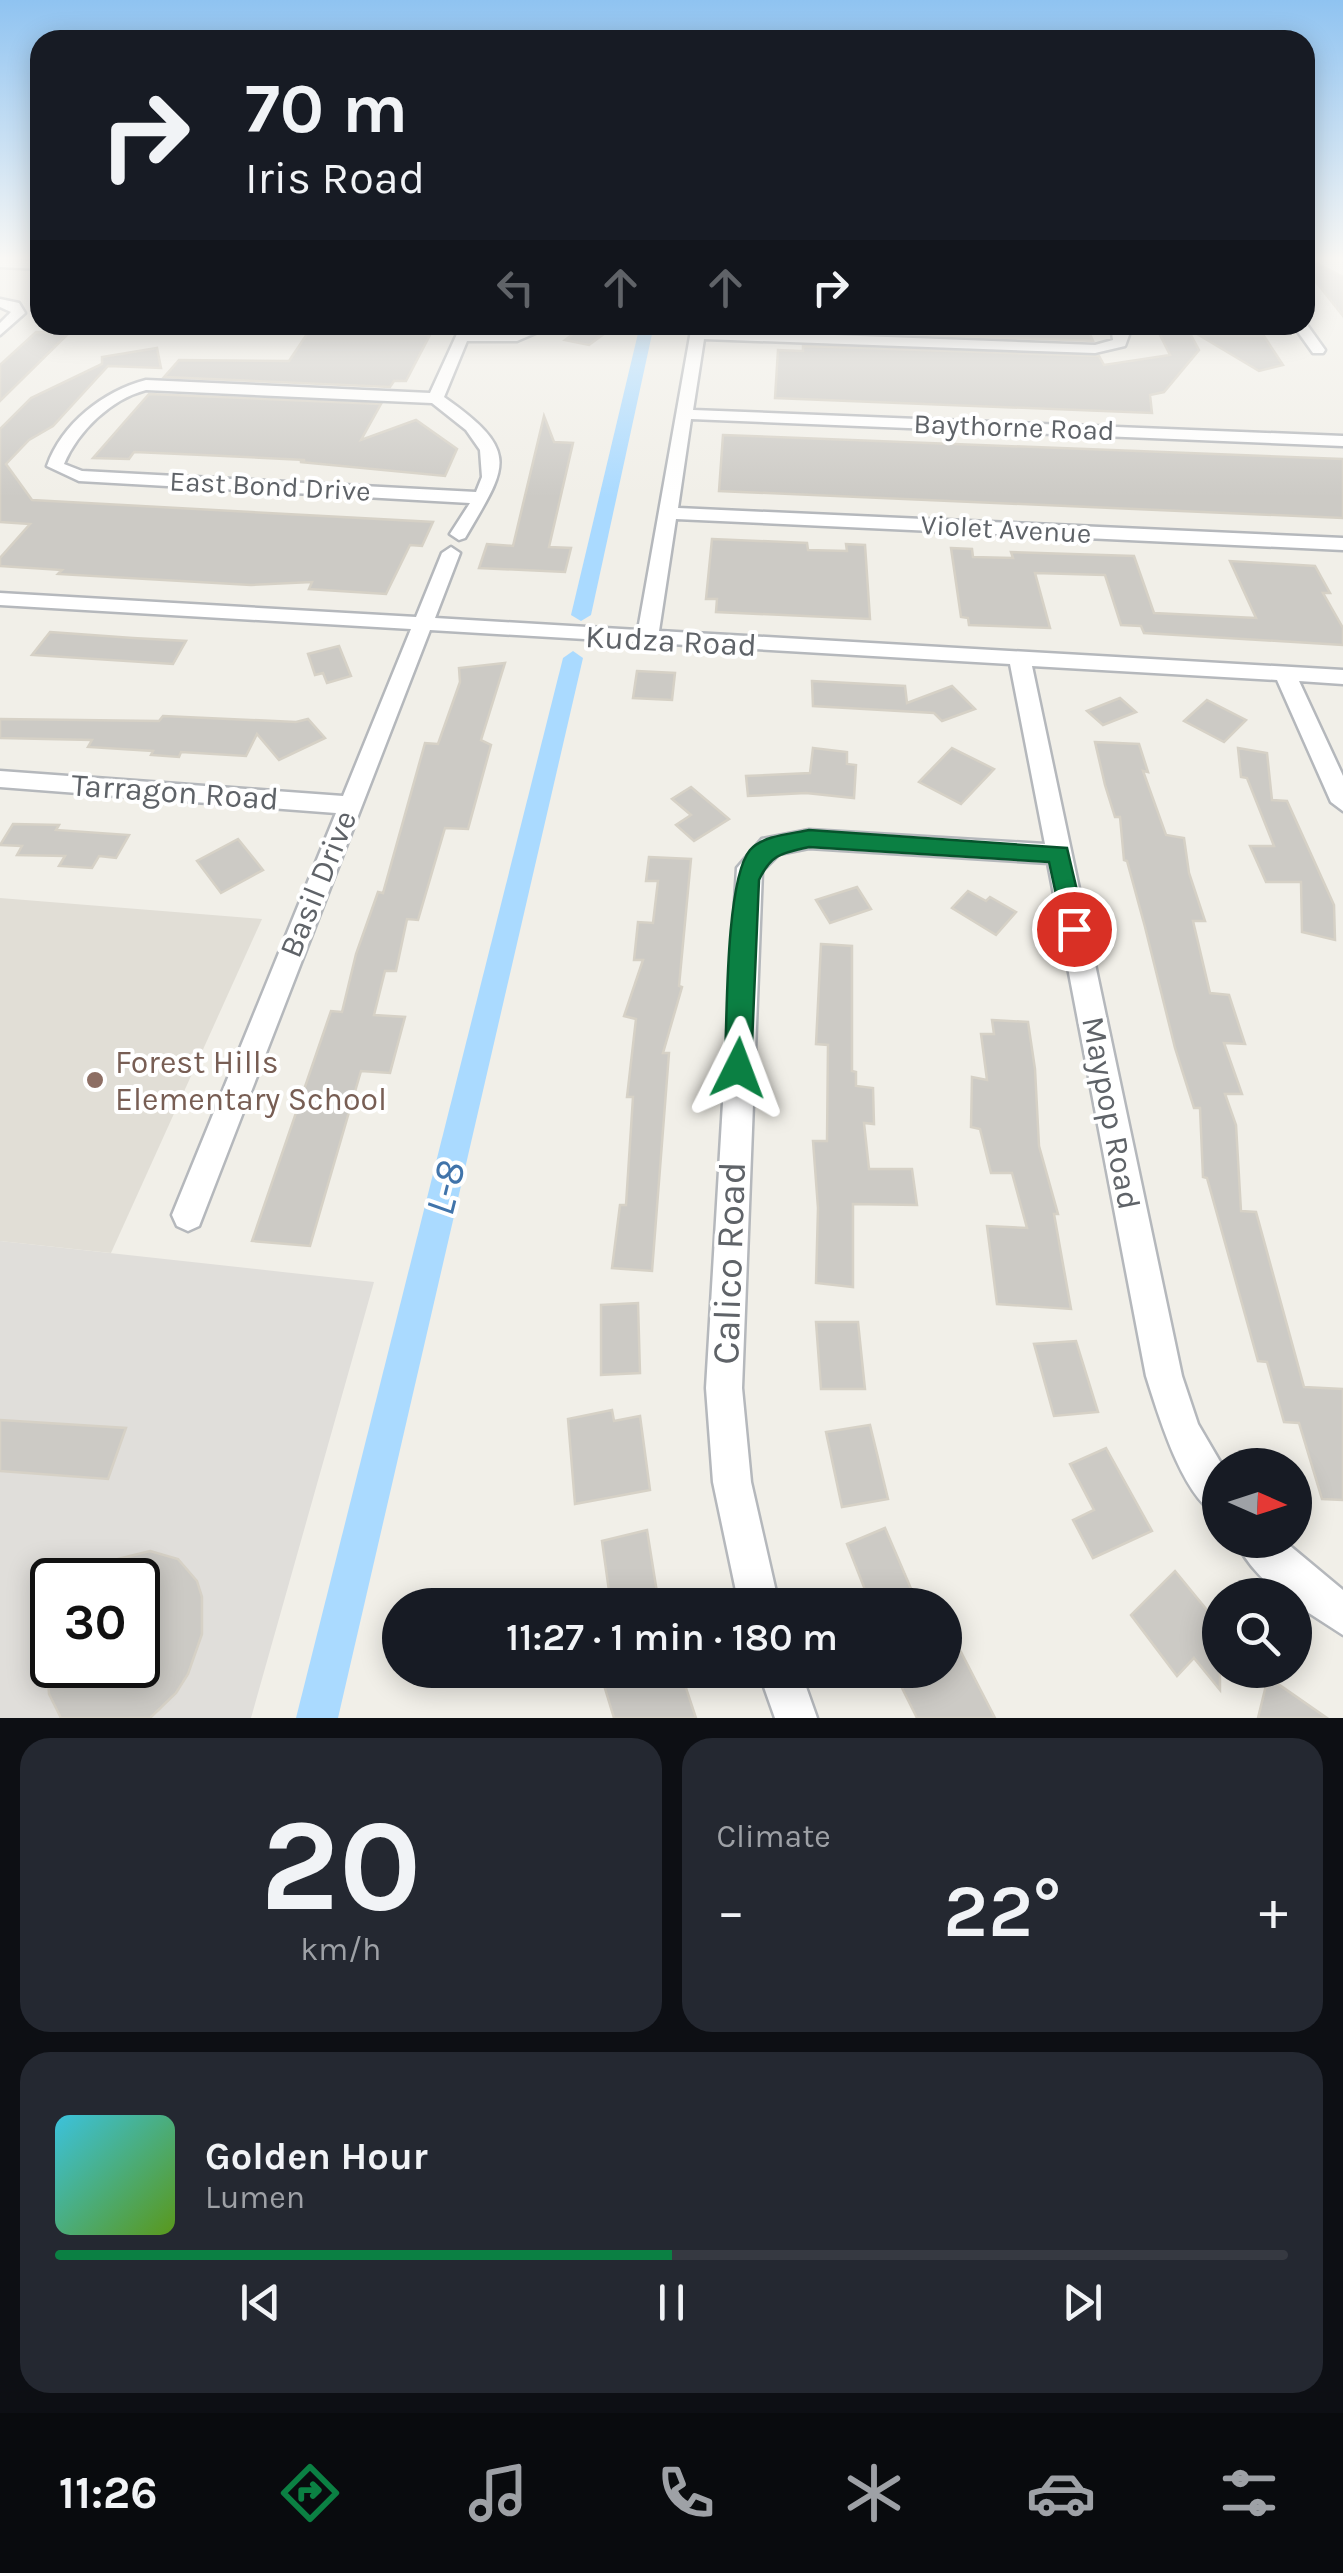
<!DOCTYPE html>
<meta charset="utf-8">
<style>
body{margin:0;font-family:Karla,sans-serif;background:#242831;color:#f1f3f6;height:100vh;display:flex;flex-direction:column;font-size:38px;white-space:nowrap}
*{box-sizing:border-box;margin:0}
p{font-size:32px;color:#9ea1a6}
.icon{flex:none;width:55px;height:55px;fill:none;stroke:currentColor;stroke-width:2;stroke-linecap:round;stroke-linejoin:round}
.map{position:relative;height:1718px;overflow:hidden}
.sheet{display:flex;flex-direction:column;gap:20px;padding:20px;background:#0d0f14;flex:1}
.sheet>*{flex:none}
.guide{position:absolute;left:30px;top:30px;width:1285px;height:305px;border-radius:30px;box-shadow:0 5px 25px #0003;background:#171b24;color:#f1f3f6;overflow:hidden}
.needle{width:65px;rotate:93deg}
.fabs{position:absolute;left:1202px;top:1448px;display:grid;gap:20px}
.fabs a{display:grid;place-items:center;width:110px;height:110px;border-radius:50%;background:#171b24;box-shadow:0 5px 25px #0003;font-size:50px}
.speed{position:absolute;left:30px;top:1558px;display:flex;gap:20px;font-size:50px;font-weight:700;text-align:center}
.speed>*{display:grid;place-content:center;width:130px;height:130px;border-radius:50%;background:#171b24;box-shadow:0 5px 25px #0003;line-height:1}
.speed .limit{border:5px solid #111;border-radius:15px;background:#fff;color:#111}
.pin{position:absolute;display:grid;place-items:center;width:85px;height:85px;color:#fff;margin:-42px;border:5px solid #fff;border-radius:50%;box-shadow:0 2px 10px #0007}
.me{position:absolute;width:110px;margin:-55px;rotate:3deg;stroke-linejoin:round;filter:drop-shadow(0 0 8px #0008)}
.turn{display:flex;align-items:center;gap:35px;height:210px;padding:0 50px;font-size:45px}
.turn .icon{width:130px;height:130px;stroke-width:2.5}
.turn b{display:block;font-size:70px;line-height:85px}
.lanes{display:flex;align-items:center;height:95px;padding:0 50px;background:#0003;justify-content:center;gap:50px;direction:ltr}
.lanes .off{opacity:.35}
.big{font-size:75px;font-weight:600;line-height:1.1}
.sheet .card{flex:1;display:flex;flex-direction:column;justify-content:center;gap:15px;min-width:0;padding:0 35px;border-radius:30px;background:#242831}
.sheet .dial{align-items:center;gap:0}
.dial b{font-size:130px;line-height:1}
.song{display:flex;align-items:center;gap:30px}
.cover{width:120px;height:120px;border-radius:15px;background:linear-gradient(135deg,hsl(190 70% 55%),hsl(90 70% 35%))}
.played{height:10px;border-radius:5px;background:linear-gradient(90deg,#0b8043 50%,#363941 50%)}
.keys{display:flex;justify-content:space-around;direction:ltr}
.heat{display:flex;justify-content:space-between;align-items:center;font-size:55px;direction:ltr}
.sheet .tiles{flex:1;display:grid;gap:20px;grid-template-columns:1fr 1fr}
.card:last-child{grid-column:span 2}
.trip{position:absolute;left:382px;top:1588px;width:580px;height:100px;border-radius:50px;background:#171b24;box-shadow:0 5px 25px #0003;font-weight:600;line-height:100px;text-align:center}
.menu{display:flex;height:160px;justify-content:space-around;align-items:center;background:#090b0e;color:#9ea1a6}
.menu .icon{width:70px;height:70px}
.menu .current{color:#0b8043}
.menu b{font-size:45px;color:#f1f3f6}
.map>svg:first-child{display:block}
.industrial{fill:#e0deda;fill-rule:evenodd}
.education{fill:#e1ded6}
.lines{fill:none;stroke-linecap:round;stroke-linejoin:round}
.canal{fill:#aadaff;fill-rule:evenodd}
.building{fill:#cccac5;stroke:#d6d1c6;stroke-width:2.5}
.street-casing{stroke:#b5b8bc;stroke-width:5}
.street{fill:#fff;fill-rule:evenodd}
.route{fill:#0b8043;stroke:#07532c;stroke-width:2.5}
.education-dot{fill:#8d6e63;stroke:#fff;stroke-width:4}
.labels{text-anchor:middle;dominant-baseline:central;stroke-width:8;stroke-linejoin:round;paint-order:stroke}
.far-street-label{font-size:28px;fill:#5f6368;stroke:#fff}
.street-label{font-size:32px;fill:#5f6368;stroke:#fff}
.education-label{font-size:32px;fill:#785e54;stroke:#fff;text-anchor:start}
.near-street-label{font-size:38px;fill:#5f6368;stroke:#fff}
.near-water-label{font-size:42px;font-style:italic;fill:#4174aa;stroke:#fff}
</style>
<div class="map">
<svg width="1343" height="1718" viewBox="0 0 1343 1718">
<rect width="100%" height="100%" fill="#f1efe8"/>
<path class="industrial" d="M0 1241 374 1282 251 1718H0ZM52 1580H138V1665H52Z"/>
<polygon class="education" points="0,898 262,919 111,1253 0,1241"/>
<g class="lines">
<g class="canal">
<polygon points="640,325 654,325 591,615 581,621 571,615"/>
<polygon points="573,651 583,658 338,1718 296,1718 563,658"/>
</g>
</g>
<g class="building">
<polygon points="1305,257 1343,277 1343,316 1305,268"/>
<polygon points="585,325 616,325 589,345 565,340"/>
<polygon points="804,325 1086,325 1093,341 804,330"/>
<polygon points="1156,327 1187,328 1199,350 1164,392 1150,395 1152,413 775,398 778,350 803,351 803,346 1099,356 1104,365 1170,355"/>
<polygon points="309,331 430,335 406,381 394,381 390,387 164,377 179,360 289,361"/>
<polygon points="36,332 69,333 0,401 0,365"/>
<polygon points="1199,335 1264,336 1283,365 1259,371"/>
<polygon points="157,348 161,368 108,366 53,426 29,440 6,464 32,500 433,522 422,546 410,545 386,594 309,589 312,582 251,585 58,574 62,570 0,566 0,558 30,524 0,522 0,429 31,398 102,364 102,357"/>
<polygon points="149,394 381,404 361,440 416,420 457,449 445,476 300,462 305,460 203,455 134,452 129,459 93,458"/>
<polygon points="544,416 554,442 573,443 549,547 571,548 565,572 479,568 487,544 513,546"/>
<polygon points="723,435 1343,459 1343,518 719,491"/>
<polygon points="712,539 807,543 808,550 847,551 846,544 865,545 870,619 716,612 717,599 706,599"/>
<polygon points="951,548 972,549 973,557 1013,558 1011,552 1134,556 1154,613 1256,618 1230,561 1315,566 1330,593 1323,593 1343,628 1343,645 1144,633 1141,626 1121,625 1105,575 1035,573 1050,628 969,625 968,618 961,617"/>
<polygon points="50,632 133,638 186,641 173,664 32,655"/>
<polygon points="339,646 351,676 327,683 323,673 315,675 308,654"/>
<polygon points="505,663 481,740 491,745 468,829 445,828 418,920 407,919 396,971 385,971 374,1015 405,1017 390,1073 361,1071 310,1246 252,1241 331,1011 342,1012 356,954 378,892 383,893 425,743 438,744 460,682 459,668"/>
<polygon points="637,671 675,673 672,700 633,698"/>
<polygon points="812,681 905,686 907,703 952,686 975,709 942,721 934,713 813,706"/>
<polygon points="1120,698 1136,712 1103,725 1087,711"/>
<polygon points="1207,700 1246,720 1224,742 1184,721"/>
<polygon points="163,716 296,722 308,719 325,738 279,760 257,734 246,756 181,752 179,757 151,755 153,751 88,747 92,740 0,738 0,719 159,721"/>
<polygon points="1095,742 1139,744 1148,772 1143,771 1166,835 1184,838 1189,873 1205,921 1193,921 1210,993 1229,995 1245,1044 1224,1043 1242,1094 1225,1094 1236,1125 1241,1211 1256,1212 1304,1387 1343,1389 1343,1500 1322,1499 1299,1423 1284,1422 1267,1362 1258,1361 1207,1178 1203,1177 1200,1108 1194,1108 1175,1048 1145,927 1127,861 1124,860 1120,817 1115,817 1105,785"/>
<polygon points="813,748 847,752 847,764 856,765 854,798 806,793 748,796 746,776 810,773"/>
<polygon points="952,748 994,769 961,804 919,782"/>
<polygon points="1238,748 1267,753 1272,800 1287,801 1334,905 1335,940 1302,932 1301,882 1266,882 1250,846 1274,846 1247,778 1241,777"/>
<polygon points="691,787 729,819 694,841 676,825 691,815 672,799"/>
<polygon points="13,824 59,825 56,830 129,835 116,858 99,856 92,868 59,866 65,856 17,855 22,846 0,845"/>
<polygon points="238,839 263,870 221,893 197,861"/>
<polygon points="649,857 691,859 679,986 682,987 663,1053 669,1053 652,1271 612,1268 620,1205 626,1205 633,1097 627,1097 636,1019 624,1016 643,960 634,960 638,922 653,923 658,881 646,881"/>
<polygon points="857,887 871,909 830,923 816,900"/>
<polygon points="968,891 986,901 990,897 1016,912 996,935 952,908"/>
<polygon points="821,944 852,946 852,1071 856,1072 856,1086 873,1088 874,1124 864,1123 869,1169 912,1169 917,1205 853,1204 853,1287 816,1283 818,1208 813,1141 827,1141 828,1045 816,1044"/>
<polygon points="992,1020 1028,1022 1035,1069 1039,1146 1058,1214 1054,1214 1071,1309 997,1304 987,1226 1027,1228 1012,1173 991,1173 980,1129 971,1127 972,1077 987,1080 981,1034 994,1034"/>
<polygon points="638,1303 640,1373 601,1375 601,1305"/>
<polygon points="816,1322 858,1322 865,1389 821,1389"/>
<polygon points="1076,1341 1098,1412 1054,1416 1034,1344"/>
<polygon points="612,1410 614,1421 640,1416 650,1490 575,1504 568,1419"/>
<polygon points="0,1420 126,1428 108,1479 0,1471"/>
<polygon points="870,1425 888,1499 842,1507 826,1432"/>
<polygon points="1106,1448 1152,1531 1093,1558 1073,1520 1094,1510 1070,1464"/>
<polygon points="885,1528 918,1605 871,1605 847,1544"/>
<polygon points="647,1530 659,1605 611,1605 602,1541"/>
<polygon points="150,1551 178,1559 197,1581 202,1597 202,1634 188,1674 176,1693 150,1718 61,1718 49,1694 47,1665 138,1665 138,1580 84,1580 118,1559"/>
<polygon points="1175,1571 1220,1626 1220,1690 1194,1658 1177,1676 1131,1615"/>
<polygon points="961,1652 995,1718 917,1718 902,1688 932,1670 945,1670 945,1662"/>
<polygon points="628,1670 680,1670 696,1718 614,1718 603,1682"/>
<polygon points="1268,1677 1327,1718 1258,1718"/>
</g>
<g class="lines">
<defs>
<g id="street">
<polygon points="0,259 40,261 40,269 0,267"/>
<polygon points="0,299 19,303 25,313 0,335 0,323 11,312 0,307"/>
<polygon points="1305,322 1325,350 1323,353 1313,353 1293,325"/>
<polygon points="403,325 417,325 417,326 410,330"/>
<path d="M534 325H554L517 341H467L444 397C522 452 507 466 465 538L459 540 450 534 470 503 79 481 47 466C62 423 104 391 146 380L430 393 457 334 515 333ZM146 390 432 403 466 430 480 450 482 477 476 492 82 471 64 464C78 431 111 399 146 390Z"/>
<path d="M692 325H706L705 330 1095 345 1113 340 1111 325H1125L1129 335 1125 346 1095 353 704 339 693 410 1343 436V446L691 419 678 508 1343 538V550L676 519 659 631 1343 670V684L1299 681 1343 776V811L1331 802 1277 680 1032 666 1182 1376 1198 1424 1222 1465 1220 1516C1183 1501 1158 1413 1146 1376L1048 863 809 848 779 854 762 871 742 1388 751 1482 779 1605H739L713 1482 706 1388 737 868 762 839 809 830 1045 844 1010 664 430 630 199 1226 188 1231 177 1226 172 1215 336 813 0 787V771L343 796 411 629 0 605V593L416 617 442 553 451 547 460 553 435 618 638 630Z"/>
<path d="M1236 1540H1283L1343 1590V1635L1295 1604V1595C1272 1595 1244 1561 1236 1540Z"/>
<polygon points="758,1670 800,1670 817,1718 775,1718"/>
</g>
</defs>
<use href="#street" class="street-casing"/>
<use href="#street" class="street"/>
</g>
<linearGradient id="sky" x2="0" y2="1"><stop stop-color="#8fc3f1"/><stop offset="0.52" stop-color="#f9f8f5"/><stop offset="1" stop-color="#f9f8f5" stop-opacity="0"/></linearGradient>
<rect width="1343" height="497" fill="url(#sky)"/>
<path class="route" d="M809 830 1067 848 1086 929 1082 936H1065L1049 862 809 847C782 853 771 854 759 880L751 1068 747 1077 738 1080 729 1077 725 1068C727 1024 725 880 750 850 764 835 791 834 809 830Z"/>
<circle class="education-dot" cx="95" cy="1080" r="10"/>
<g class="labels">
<g class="far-street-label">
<text transform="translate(1014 427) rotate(2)">Baythorne Road</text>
<text transform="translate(270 486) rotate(3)">East Bond Drive</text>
<text transform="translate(1006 529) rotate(3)">Violet Avenue</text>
</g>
<g class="street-label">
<text transform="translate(671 641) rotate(3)">Kudza Road</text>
<text transform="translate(175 792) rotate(4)">Tarragon Road</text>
<text transform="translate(318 884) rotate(-68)">Basil Drive</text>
<text transform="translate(1111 1113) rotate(79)">Maypop Road</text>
</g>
<g class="education-label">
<text x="115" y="1062">Forest Hills<tspan x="115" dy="37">Elementary School</tspan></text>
</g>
<g class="near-street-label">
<text transform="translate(729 1263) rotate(-88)">Calico Road</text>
</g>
<g class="near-water-label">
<text transform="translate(445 1188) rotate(-76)">L-8</text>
</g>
</g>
</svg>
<div class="fabs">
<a><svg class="needle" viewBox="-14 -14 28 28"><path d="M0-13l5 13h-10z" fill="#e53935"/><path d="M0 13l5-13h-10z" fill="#9ea1a6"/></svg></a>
<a><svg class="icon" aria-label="search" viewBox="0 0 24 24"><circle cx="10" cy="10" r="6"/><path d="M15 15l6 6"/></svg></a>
</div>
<div class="speed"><div class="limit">30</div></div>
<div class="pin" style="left:1074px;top:929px;background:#d93025"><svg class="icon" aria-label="arrive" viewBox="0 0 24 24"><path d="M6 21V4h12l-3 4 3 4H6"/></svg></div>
<svg class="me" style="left:738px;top:1068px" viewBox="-20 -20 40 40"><path d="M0-17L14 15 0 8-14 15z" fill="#0b8043" stroke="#fff" stroke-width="4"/></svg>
<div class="trip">11:27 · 1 min · 180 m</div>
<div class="guide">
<div class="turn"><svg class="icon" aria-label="right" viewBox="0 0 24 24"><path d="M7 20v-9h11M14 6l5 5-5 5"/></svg><div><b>70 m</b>Iris Road</div></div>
<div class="lanes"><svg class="icon off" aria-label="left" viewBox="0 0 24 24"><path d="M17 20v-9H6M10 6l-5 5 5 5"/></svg><svg class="icon off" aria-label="ahead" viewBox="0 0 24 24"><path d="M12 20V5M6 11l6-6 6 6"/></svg><svg class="icon off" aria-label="ahead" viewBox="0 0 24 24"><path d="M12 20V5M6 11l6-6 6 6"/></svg><svg class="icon" aria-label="right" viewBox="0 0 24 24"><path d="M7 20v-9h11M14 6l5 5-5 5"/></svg></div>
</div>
</div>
<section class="sheet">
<div class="tiles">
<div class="card dial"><b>20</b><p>km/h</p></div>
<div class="card"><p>Climate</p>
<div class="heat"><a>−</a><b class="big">22°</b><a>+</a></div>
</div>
<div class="card">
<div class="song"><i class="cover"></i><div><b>Golden Hour</b><p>Lumen</p></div></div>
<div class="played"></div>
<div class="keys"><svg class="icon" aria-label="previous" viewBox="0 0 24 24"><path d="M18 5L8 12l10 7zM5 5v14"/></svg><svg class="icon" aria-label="pause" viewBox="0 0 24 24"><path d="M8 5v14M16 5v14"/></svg><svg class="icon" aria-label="next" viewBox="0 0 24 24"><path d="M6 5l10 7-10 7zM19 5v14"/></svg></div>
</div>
</div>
</section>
<nav class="menu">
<b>11:26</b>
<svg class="icon current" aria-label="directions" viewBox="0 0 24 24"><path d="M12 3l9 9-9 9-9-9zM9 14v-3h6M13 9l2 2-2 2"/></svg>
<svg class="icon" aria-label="music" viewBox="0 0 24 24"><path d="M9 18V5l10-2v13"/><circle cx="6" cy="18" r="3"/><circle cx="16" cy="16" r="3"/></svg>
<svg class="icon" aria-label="phone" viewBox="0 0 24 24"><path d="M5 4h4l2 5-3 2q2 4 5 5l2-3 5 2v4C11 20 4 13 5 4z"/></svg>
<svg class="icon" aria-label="climate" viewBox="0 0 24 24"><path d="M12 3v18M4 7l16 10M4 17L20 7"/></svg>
<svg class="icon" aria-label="car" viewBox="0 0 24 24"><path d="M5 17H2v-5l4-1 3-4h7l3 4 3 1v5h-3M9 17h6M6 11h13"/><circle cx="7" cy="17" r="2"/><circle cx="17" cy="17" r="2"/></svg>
<svg class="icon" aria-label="filters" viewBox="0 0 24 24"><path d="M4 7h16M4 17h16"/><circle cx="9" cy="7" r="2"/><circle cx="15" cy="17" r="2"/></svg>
</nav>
